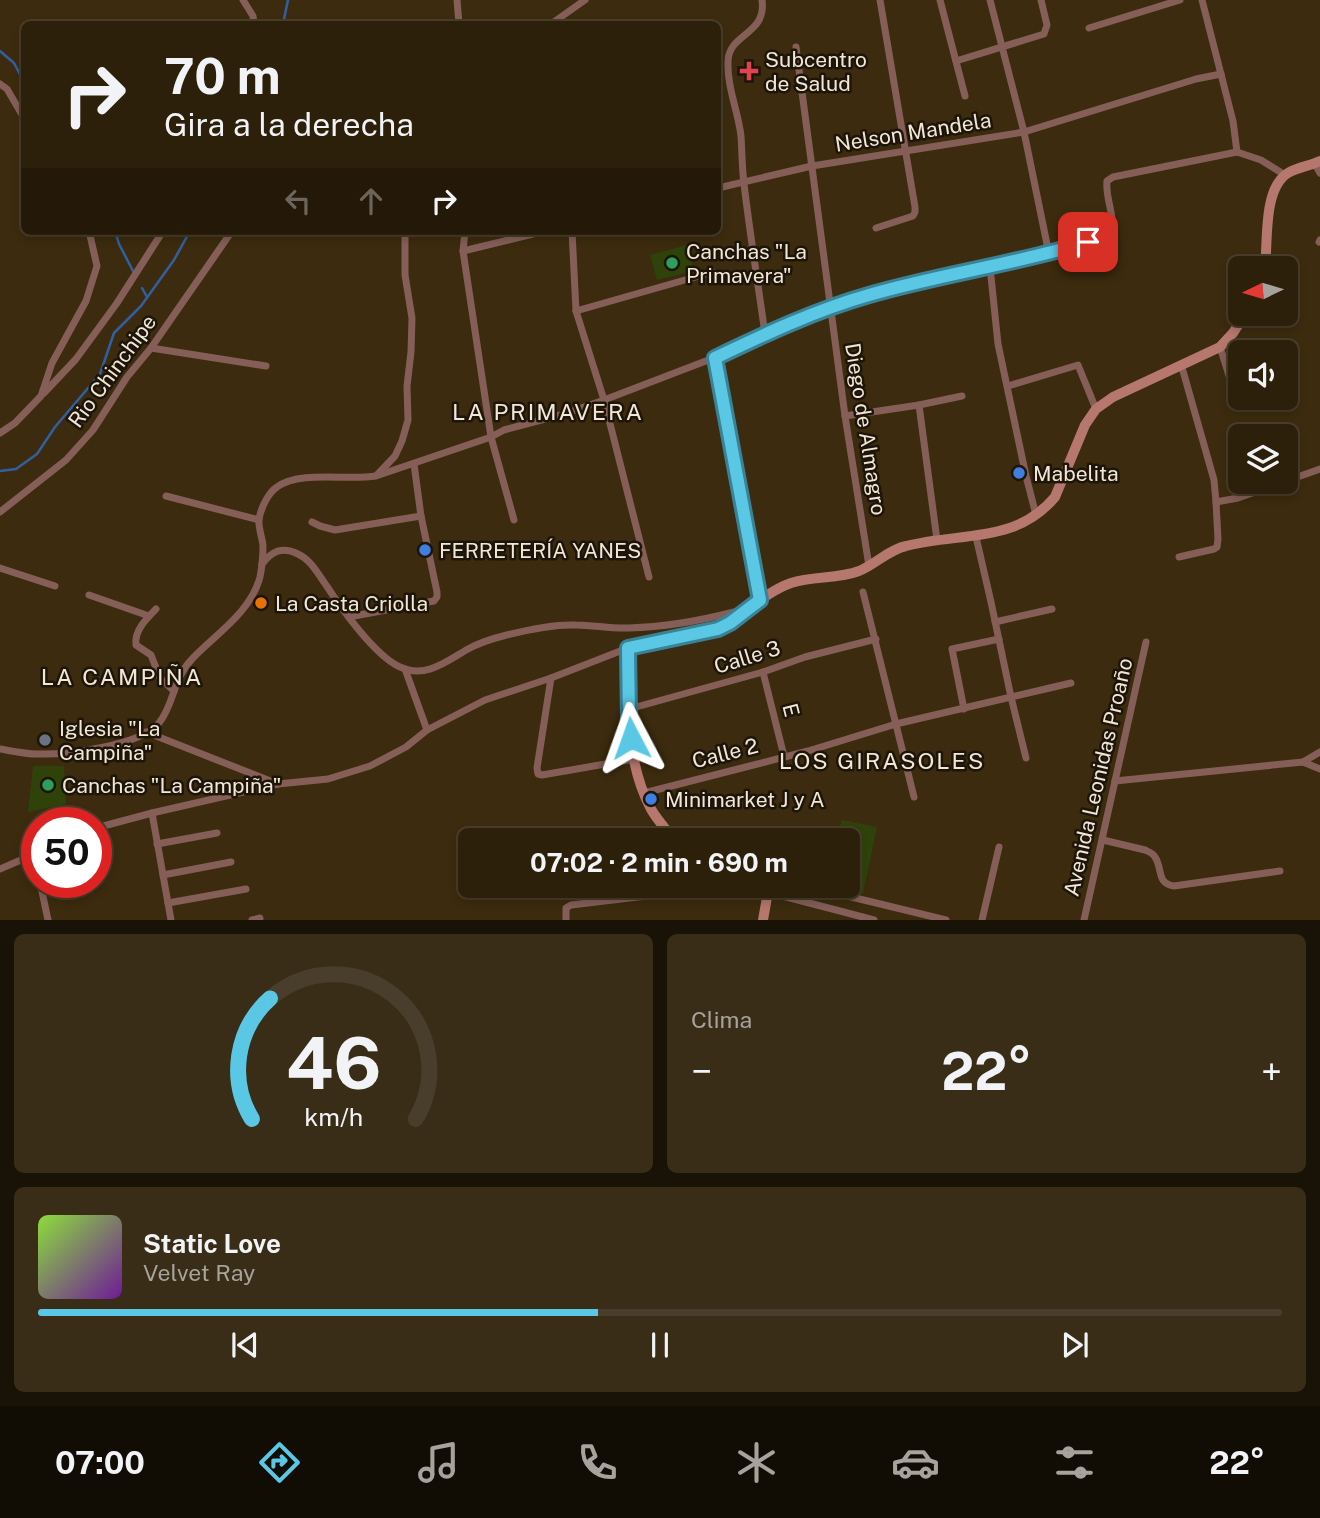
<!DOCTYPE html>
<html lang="es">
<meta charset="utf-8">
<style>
body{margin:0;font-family:"Public Sans",sans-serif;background:#392d18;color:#f1f3f6;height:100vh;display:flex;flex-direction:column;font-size:26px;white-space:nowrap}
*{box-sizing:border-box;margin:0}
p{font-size:23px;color:#a7a39c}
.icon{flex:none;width:38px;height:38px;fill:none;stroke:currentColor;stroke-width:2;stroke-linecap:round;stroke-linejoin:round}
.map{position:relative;height:920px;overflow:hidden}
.sheet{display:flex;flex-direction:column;gap:14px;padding:14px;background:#191206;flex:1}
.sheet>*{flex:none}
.hud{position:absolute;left:21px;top:21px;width:700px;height:214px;border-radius:10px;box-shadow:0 4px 10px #0003,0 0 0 2px #483e2b;background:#2d200a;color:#f1f3f6;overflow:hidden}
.needle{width:46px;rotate:265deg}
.tools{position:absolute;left:1228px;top:256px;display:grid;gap:14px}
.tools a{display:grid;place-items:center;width:70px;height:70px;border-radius:10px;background:#2d200a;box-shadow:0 4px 10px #0003,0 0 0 2px #483e2b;font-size:35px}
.speed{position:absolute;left:21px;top:807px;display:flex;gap:14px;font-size:35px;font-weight:700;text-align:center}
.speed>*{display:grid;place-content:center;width:91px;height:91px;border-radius:50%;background:#2d200a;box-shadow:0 4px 10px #0003,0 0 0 2px #483e2b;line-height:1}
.speed .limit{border:10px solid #d22;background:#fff;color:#111}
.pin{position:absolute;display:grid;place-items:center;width:60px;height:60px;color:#fff;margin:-30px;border-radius:14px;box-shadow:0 4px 10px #0006}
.me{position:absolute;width:77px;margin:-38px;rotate:356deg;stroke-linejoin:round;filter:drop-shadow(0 0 5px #0008)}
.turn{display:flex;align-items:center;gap:24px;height:147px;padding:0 28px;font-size:32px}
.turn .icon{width:91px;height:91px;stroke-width:2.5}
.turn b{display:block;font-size:49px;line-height:60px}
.lanes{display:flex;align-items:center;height:66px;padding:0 28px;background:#0003;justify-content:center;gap:35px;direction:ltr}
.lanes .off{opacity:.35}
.big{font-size:52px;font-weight:700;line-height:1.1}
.sheet .card{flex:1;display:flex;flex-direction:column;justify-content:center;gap:10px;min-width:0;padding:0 24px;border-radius:10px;background:#392d18}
.sheet .dial{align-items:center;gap:0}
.dial svg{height:182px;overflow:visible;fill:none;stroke:#483e2b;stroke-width:7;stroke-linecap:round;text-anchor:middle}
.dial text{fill:#f1f3f6;stroke:none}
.song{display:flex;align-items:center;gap:21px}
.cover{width:84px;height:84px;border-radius:10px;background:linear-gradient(135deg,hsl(90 70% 55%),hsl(280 70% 35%))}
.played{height:7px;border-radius:4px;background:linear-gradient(90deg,#5ac8e5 45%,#483e2b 45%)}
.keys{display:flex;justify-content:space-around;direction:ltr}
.heat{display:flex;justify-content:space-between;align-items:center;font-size:38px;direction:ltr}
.sheet .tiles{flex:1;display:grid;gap:14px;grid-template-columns:1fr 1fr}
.card:last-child{grid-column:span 2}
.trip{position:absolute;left:458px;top:828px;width:402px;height:70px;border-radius:10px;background:#2d200a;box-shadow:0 4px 10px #0003,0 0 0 2px #483e2b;font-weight:700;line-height:70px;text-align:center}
.tab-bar{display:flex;height:112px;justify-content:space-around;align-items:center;background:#120d04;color:#a7a39c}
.tab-bar .icon{width:49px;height:49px}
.tab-bar .on{color:#5ac8e5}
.tab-bar b{font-size:32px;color:#f1f3f6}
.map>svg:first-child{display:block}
.green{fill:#2f420a}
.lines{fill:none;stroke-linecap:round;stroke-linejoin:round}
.stream{stroke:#3160a2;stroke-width:2.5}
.street{stroke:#855e58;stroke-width:7}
.secondary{stroke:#b5776e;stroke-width:10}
.route-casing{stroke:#3a8295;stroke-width:18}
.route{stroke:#5ac8e5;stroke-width:12}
.health-dot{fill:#e0444e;stroke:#1d1509;stroke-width:2.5}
.leisure-dot{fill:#2e9e5b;stroke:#1d1509;stroke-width:2.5}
.shop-dot{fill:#3f7fe0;stroke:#1d1509;stroke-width:2.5}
.food-dot{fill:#e8710a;stroke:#1d1509;stroke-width:2.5}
.worship-dot{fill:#6b7280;stroke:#1d1509;stroke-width:2.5}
.labels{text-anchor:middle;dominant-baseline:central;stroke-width:5;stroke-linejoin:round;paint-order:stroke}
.poi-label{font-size:21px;fill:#f2e7d7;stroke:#1d1509;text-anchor:start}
.street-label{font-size:21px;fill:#f2e7d7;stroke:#1d1509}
.neighbourhood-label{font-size:23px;letter-spacing:2px;fill:#f2e7d7;stroke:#1d1509}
</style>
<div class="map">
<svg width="1320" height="920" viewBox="0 0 1320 920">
<rect width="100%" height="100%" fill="#3c2b0e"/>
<g class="green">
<polygon points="687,245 694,271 657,280 650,255"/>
<polygon points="33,766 64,766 66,804 28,812"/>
<polygon points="842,820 877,827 863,894 824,886 849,886 849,840 836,840"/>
</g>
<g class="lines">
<g class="stream">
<polyline points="283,24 288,0"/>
<polyline points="0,51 14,63 24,82"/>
<polyline points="115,231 119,244 133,271"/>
<polyline points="142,288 147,297"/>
<polyline points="0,471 16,469 37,454 55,427 100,374 114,333 141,306 174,260 190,231"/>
</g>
<g class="street">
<polyline points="243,0 253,16 254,24"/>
<polyline points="457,0 459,24"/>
<path d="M762 0C767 35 728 33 728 62 727 87 738 111 741 136 742 152 742 168 744 184 750 234 758 284 765 334"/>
<polyline points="940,0 965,96"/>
<polyline points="990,0 1024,132 1049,254"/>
<polyline points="1202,0 1233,121 1237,152"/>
<polyline points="551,24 585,0"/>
<polyline points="1089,28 1180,0"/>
<polyline points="796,47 845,416 869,566"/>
<polyline points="956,61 1044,34 1047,25 1041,0"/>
<polyline points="0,84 7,89 24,118"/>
<polyline points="1315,164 1320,173"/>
<polyline points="718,188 812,166 1024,132 1196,79 1221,74"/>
<polyline points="876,228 913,216 915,212 915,207 880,0"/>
<polyline points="465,231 463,251 491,437 514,520"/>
<polyline points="572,231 576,311 604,400 649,577"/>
<polyline points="1319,242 1320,240"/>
<polyline points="463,251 545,231"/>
<polyline points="990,267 998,344 1026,476 1036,515"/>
<polyline points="576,311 713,272"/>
<polyline points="1220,347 1238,404"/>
<polyline points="151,348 266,366"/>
<polyline points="715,358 760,600"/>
<polyline points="1181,364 1214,480 1216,502 1238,498 1286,481"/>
<polyline points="1008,386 1078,365 1096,409"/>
<polyline points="44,393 76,359 117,303 163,231"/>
<polyline points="919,405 937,540"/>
<polyline points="845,416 919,405 962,396"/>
<polyline points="0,433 15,423 41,396 52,363 86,301 97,266 89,231"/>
<polyline points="377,475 395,456 402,441 408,420 407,386 411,352 412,318 405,275 405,231"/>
<polyline points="1286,481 1320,469"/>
<polyline points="166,496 259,520"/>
<polyline points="0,512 66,460 93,430 127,377 151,348 232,231"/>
<polyline points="312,522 320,526 335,530 421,516"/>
<polyline points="976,537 991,602 1011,697 1026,758"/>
<polyline points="1179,557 1214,549 1217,547 1218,539 1216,502"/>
<path d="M262 564C272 551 282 546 298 554 311 560 318 574 326 585 341 608 375 656 400 667 426 679 447 661 468 649 479 643 491 639 503 636 526 630 552 624 576 625 594 625 611 629 629 628 665 627 699 621 734 612H744"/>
<polyline points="0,568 55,586"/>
<polyline points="863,592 914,797"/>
<polyline points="89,595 149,616"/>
<path d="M156 609C146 619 134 631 136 645L151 655 160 678 174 691"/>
<polyline points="349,617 434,601 437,597 437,592 421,516 414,464"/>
<polyline points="995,622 1052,609"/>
<polyline points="405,669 427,730"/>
<polyline points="763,672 784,756"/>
<polyline points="551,678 537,768 538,774 542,775 634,759"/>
<polyline points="629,709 763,672 805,657 876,639"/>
<polyline points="964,709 952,649 999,639"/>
<polyline points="146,732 278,784"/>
<path d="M0 749C12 751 25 754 37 754 66 755 140 746 159 723 175 703 172 679 193 658 216 634 251 612 260 577 262 567 263 555 263 545 262 537 258 527 259 519 261 508 268 493 277 487 301 470 347 481 376 476L491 437 504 430 564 414 604 400 711 359 765 334 830 308 869 295 919 282 1049 254 1108 236 1112 232C1115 215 1105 198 1107 181L1113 177 1237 152 1261 160 1285 175"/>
<polyline points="1303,762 1320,752"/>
<polyline points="1115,781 1303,762 1320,769"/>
<polyline points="644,793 808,751 896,724 1071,683"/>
<polyline points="152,813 171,920"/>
<polyline points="96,828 152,813 278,784 328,779 370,766 406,747 427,730 485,700 551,678 628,648"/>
<path d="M1103 840 1145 850C1149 852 1153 853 1155 857 1163 869 1156 883 1174 886L1280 871"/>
<polyline points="157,844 217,833"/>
<polyline points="34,854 37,868"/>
<polyline points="0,869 37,853"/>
<polyline points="163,875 231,862"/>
<polyline points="40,882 48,920"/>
<polyline points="770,886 775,894 874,920"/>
<polyline points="806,886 946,920"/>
<polyline points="168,903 246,889"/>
<polyline points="252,920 260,918"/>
<polyline points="566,920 566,908 571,905 680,892 681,886"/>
<polyline points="982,920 999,847"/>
<polyline points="1084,920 1146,642"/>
</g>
<g class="secondary">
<path d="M1265 268C1268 241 1263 188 1288 173 1298 167 1310 166 1320 161"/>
<path d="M674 840C667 830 657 820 651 809 625 761 628 701 628 648L718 629C743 616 763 593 791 583 813 576 838 579 859 571 876 564 888 550 906 546 960 532 1016 544 1055 497L1085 425 1096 409 1113 397 1220 347 1233 333 1246 313"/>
<polyline points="763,920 769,886"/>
</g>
</g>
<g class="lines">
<defs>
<path id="route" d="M631 738 629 718 628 648 718 629 730 623 760 600 715 358C765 334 816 310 869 295 941 274 1016 264 1088 242"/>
</defs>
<use href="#route" class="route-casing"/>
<use href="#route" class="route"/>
</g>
<path class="health-dot" d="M745.5 60.5h7v7h7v7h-7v7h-7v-7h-7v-7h7z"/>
<g class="leisure-dot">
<circle cx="672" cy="263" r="7"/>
<circle cx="48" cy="785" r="7"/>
</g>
<g class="shop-dot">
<circle cx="1019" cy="473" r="7"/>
<circle cx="425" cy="550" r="7"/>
<circle cx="651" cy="799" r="7"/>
</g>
<circle class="food-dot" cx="261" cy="603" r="7"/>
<circle class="worship-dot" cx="45" cy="740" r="7"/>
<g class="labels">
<g class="poi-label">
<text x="765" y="59">Subcentro<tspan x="765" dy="24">de Salud</tspan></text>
<text x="686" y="251">Canchas "La<tspan x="686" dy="24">Primavera"</tspan></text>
<text x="1033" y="473">Mabelita</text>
<text x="439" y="550">FERRETERÍA YANES</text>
<text x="275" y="603">La Casta Criolla</text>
<text x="59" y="728">Iglesia "La<tspan x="59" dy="24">Campiña"</tspan></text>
<text x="62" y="785">Canchas "La Campiña"</text>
<text x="665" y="799">Minimarket J y A</text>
</g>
<g class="street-label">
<text transform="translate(913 132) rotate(-9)">Nelson Mandela</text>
<text transform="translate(112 371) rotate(-54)">Rio Chinchipe</text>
<text transform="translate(866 429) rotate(81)">Diego de Almagro</text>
<text transform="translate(747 657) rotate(-17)">Calle 3</text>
<text transform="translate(791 710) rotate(76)">E</text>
<text transform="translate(725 753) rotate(-14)">Calle 2</text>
<text transform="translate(1098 777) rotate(-77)">Avenida Leonidas Proaño</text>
</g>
<g class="neighbourhood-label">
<text x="548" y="411">LA PRIMAVERA</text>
<text x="122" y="676">LA CAMPIÑA</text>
<text x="882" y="760">LOS GIRASOLES</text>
</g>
</g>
</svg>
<div class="tools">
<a><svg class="needle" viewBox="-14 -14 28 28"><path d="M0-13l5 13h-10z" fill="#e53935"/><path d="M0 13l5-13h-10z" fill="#a7a39c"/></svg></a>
<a><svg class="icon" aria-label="sound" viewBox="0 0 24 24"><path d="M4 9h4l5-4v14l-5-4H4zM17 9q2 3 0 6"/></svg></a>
<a><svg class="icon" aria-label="layers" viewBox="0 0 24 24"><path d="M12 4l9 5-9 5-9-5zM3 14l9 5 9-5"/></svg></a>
</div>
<div class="speed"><div class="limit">50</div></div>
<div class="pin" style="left:1088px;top:242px;background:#d93025"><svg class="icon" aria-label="arrive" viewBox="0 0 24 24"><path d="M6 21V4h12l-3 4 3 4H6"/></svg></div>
<svg class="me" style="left:631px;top:738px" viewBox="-20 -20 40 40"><path d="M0-17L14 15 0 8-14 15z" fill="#5ac8e5" stroke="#fff" stroke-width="4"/></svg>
<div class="trip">07:02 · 2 min · 690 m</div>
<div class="hud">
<div class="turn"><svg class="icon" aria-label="right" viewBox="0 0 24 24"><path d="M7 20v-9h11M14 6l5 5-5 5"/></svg><div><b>70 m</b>Gira a la derecha</div></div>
<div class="lanes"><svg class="icon off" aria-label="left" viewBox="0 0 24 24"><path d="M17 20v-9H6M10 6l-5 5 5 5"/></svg><svg class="icon off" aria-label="ahead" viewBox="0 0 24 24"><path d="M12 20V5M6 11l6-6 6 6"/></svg><svg class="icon" aria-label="right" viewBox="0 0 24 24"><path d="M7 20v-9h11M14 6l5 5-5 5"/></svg></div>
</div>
</div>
<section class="sheet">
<div class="tiles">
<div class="card dial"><svg viewBox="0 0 100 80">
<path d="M14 69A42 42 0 1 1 86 69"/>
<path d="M14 69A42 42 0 0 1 22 16" stroke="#5ac8e5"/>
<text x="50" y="56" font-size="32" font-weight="700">46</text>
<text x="50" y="72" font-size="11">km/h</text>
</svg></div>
<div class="card"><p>Clima</p>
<div class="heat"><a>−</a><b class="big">22°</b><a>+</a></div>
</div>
<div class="card">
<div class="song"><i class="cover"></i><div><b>Static Love</b><p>Velvet Ray</p></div></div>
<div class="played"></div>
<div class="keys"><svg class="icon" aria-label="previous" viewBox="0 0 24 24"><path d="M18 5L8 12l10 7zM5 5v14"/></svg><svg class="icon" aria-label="pause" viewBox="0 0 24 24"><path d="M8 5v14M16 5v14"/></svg><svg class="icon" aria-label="next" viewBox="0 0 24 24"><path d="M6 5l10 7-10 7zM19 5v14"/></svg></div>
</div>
</div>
</section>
<nav class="tab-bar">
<b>07:00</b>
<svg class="icon on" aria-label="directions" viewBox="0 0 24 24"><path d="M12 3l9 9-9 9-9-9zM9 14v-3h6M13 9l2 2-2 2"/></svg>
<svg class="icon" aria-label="music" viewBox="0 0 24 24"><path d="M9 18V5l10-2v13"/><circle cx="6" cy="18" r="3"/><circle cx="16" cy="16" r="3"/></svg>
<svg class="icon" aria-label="phone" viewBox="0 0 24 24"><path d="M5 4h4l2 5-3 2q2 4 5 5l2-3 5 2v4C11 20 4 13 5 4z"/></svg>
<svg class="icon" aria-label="climate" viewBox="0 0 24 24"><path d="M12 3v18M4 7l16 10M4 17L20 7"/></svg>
<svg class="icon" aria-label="car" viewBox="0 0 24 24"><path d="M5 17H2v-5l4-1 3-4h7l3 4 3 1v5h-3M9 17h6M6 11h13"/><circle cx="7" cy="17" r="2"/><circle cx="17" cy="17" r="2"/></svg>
<svg class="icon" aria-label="filters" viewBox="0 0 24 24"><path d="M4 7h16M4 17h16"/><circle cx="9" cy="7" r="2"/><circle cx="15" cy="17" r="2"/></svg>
<b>22°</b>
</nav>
